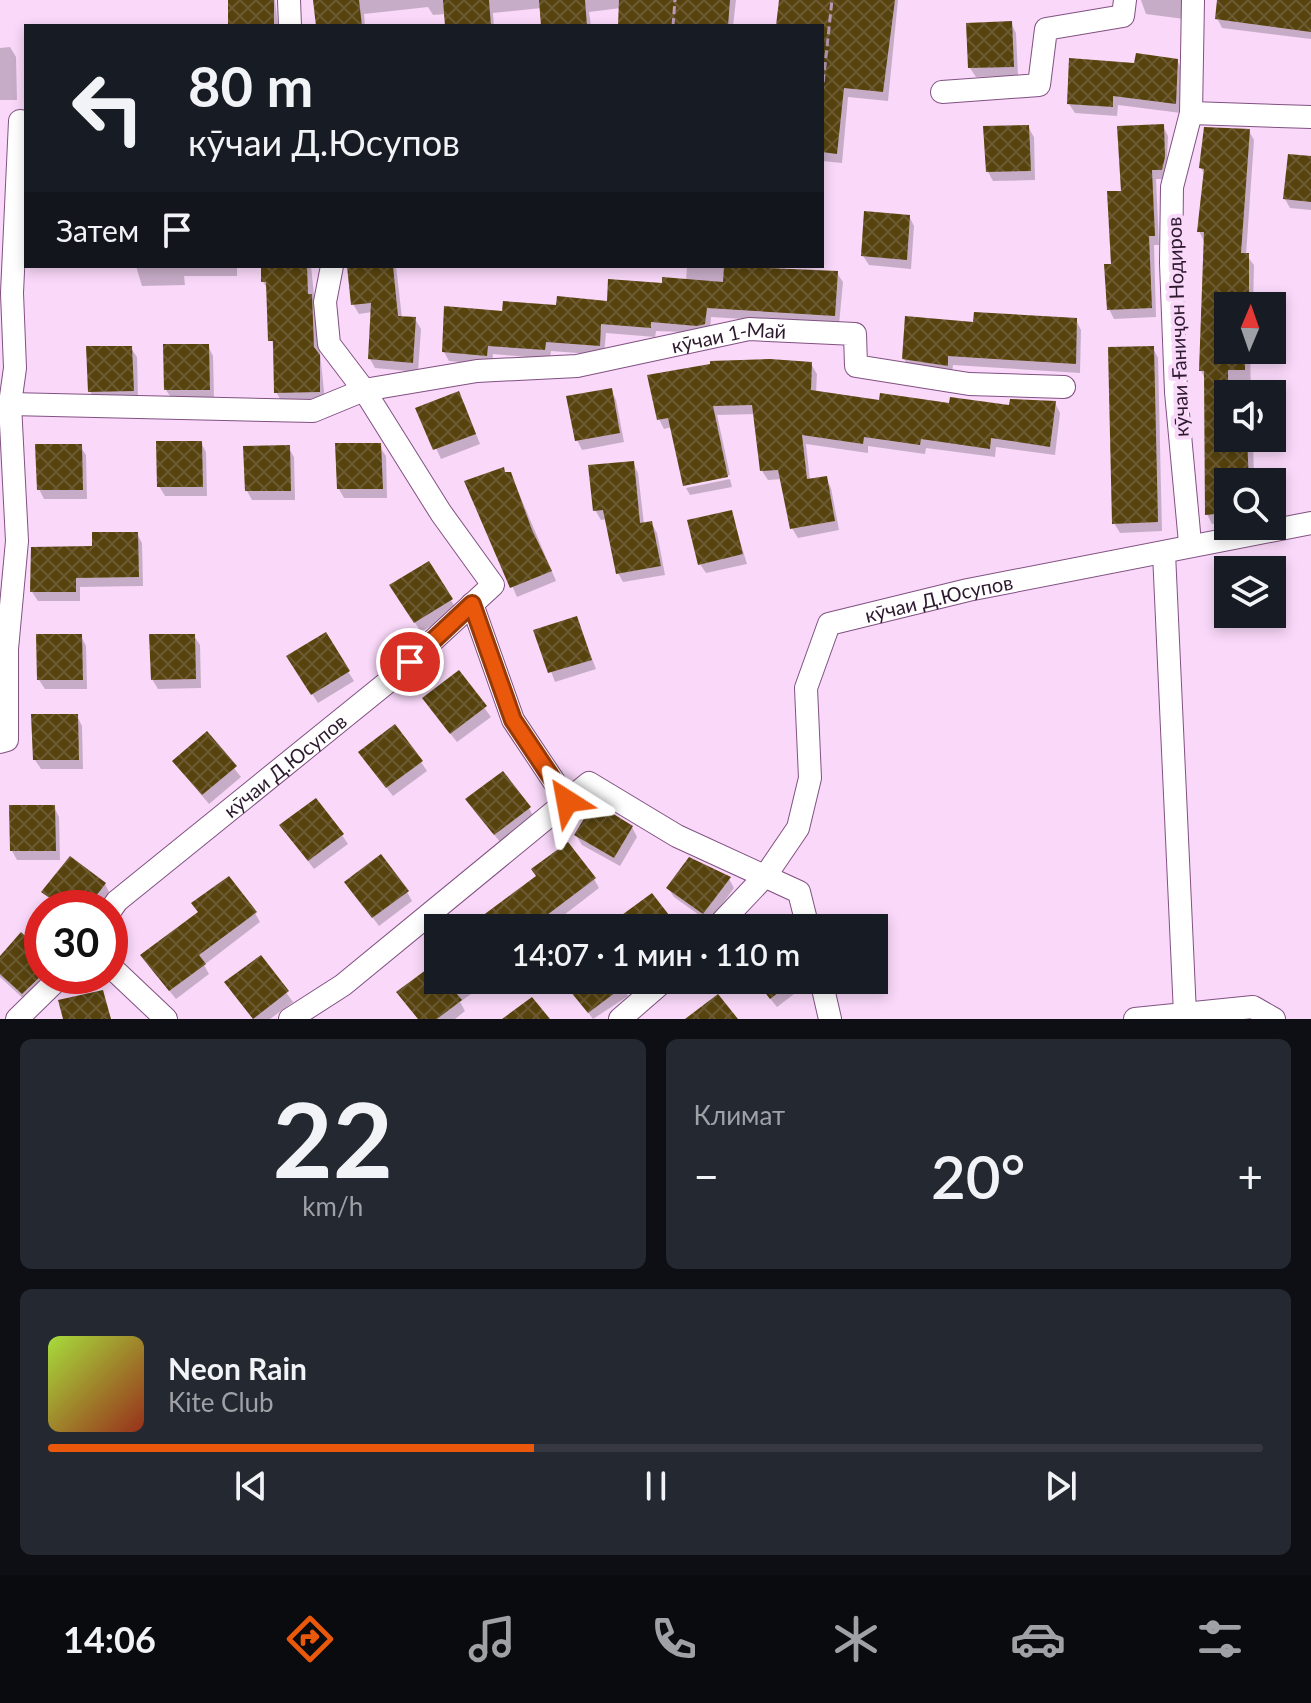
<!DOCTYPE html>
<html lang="ru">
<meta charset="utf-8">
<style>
body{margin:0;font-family:Lato,sans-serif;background:#242831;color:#f1f3f6;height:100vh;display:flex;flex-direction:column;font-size:30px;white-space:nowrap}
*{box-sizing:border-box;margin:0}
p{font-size:26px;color:#9ea1a6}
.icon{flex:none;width:44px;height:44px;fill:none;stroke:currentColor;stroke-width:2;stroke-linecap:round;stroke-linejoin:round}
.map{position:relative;height:1019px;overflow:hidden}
.drawer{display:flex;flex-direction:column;gap:20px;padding:20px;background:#0d0f14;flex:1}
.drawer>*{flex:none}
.hud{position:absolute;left:24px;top:24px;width:800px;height:244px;border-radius:0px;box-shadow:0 4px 12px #0003;background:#171b24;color:#f1f3f6;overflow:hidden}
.needle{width:52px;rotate:2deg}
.tools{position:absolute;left:1214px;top:292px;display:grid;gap:16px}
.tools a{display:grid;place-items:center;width:72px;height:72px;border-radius:0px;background:#171b24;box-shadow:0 4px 12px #0003;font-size:40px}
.speed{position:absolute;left:24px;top:890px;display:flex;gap:16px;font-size:40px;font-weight:700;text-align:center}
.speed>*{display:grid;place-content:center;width:104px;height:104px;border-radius:50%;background:#171b24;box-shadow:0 4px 12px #0003;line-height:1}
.speed .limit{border:12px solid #d22;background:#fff;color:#111}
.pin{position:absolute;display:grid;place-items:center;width:68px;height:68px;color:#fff;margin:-34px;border:4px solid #fff;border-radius:50%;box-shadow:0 2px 8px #0007}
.me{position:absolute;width:88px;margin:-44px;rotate:326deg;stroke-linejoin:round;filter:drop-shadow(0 0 6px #0008)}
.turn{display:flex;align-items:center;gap:28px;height:168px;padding:0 32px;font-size:36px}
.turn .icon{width:104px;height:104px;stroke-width:2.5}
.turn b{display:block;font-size:56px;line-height:68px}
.then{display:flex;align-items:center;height:76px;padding:0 32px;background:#0003;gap:16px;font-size:30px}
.big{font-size:60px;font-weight:600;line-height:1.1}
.drawer .tile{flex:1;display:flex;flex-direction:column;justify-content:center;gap:12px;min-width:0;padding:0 28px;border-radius:12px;background:#242831}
.drawer .dial{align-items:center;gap:0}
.dial b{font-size:104px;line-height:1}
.song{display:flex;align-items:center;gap:24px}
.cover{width:96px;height:96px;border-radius:12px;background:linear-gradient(135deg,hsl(80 70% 55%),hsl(10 70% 35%))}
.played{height:8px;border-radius:4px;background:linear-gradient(90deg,#ea580c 40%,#363941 40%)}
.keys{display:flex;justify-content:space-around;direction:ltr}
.heat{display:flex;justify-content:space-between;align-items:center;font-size:44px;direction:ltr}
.drawer .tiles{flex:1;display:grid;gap:20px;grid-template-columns:1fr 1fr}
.tile:last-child{grid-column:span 2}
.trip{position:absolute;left:424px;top:914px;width:464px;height:80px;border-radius:0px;background:#171b24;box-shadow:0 4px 12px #0003;font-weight:600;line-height:80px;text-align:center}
.menu{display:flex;height:128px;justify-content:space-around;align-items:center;background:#090b0e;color:#9ea1a6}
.menu .icon{width:56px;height:56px}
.menu .selected{color:#ea580c}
.menu b{font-size:36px;color:#f1f3f6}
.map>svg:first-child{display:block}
.shadow{fill:#0003}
.building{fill:url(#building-cross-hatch)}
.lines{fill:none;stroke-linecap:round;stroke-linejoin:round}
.street-casing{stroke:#815182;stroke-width:24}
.path{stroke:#b89bb8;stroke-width:3;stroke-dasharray:8 4;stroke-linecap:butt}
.street{stroke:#fff;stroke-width:22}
.route-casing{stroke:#983908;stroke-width:20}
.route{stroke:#ea580c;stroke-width:14}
.labels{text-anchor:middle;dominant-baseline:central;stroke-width:8;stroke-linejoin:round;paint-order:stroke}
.street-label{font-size:20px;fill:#2e1a2e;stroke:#f9d8f9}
</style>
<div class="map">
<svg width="1311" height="1019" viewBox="0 0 1311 1019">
<defs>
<pattern id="building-cross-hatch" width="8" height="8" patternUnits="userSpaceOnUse" patternTransform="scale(2)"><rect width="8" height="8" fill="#57430e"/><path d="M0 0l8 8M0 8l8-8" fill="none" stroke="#6c5b32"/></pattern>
</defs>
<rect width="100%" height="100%" fill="#f9d8f9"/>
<g class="shadow">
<polygon points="231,0 275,0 278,26 233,26"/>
<polygon points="314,0 736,0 733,26 619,26 621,8 589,12 591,26 543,26 542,8 493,13 494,26 447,26 446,14 433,15 428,7 364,14 365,26 317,26"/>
<polygon points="781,0 898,0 888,101 848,97 842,163 822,161 822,26 778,26"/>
<polygon points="1141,0 1187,0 1184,19 1146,14"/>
<polygon points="1219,0 1311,0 1311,39 1222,28 1217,18"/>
<polygon points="1011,23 1016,33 1018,76 976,77 970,68"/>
<polygon points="10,47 16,57 17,100 0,100 0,48"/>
<polygon points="1177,60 1182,70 1181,113 1118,105 1117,116 1075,113 1069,104"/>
<polygon points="1163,126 1168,136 1166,179 1156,179 1159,245 1154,245 1156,317 1114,319 1109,309 1123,193"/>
<polygon points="1028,127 1034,137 1035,180 993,181 988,172"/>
<polygon points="1249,131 1254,140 1246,255 1254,265 1253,306 1228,306 1228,350 1250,350 1251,394 1228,394 1228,438 1253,438 1254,482 1228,482 1228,523 1212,524 1207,514 1206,380 1201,371 1204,241 1199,231 1205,175 1201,168"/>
<polygon points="1311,158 1311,210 1290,208 1285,199"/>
<polygon points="909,216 914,226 911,269 869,265 863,256"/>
<polygon points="136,266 237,266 237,276 184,276 185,285 142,286"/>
<polygon points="263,266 311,266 325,401 282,402 276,392 269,291 263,282"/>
<polygon points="348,266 396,266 402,318 415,319 421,329 418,372 375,368 370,359 372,312 359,314 353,304"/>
<polygon points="687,266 837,273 843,282 839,325 711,317 710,333 656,331 655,337 606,333 604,355 551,351 550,359 493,354 492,365 449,361 444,352 504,313 609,303 686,281"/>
<polygon points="1076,320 1081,330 1080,373 953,365 952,374 910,368 904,359 975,324"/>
<polygon points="208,346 213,356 214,399 172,399 166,390"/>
<polygon points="131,348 137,357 138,400 95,401 90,391"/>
<polygon points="1153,348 1158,358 1162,531 1120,533 1114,523"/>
<polygon points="811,364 817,374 816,393 881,402 951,405 1011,407 1055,403 1060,413 1055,455 996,447 995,457 926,448 925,454 868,446 868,453 806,444 810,481 826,478 831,488 839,530 798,538 792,528 782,479 768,480 762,471 756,414 717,415 730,475 685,484 672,427 664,429 659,419"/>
<polygon points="611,390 616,400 624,442 582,450 577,440"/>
<polygon points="464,403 480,444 441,459 418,409"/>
<polygon points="201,443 206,452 207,496 165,496 159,486"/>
<polygon points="80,446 86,455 87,499 44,499 39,489"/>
<polygon points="288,447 294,457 295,500 252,500 247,491"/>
<polygon points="380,447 386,456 387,498 344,498 339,489"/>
<polygon points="633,463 638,473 644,524 651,523 657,533 665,575 623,582 618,573 607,519 601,520 595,510"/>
<polygon points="506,474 515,484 556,581 517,597 467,482"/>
<polygon points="730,479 732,487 690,495 686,488"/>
<polygon points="731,512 747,564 706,573 700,564"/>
<polygon points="137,534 142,543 143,586 80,587 80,601 38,601 32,592 94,548"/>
<polygon points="428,563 457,610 421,632 397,595"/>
<polygon points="577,619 596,669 555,682 536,631"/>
<polygon points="325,635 354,681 318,703 294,666"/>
<polygon points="81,636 86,646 87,689 45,689 39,680"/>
<polygon points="194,636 200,645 201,688 158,689 152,679"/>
<polygon points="459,673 491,717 457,742 430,708"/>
<polygon points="77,716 82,726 83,769 41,769 35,760"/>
<polygon points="207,734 241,777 209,804 174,762"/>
<polygon points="366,762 421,762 427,771 393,796"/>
<polygon points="54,807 59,817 60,860 17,860 12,851"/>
<polygon points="529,808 534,818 501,843 473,809"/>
<polygon points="282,826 342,835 348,844 314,869"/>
<polygon points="632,827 637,837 620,866 582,845 576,835"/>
<polygon points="537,877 594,879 599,888 551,925 553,928 469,928"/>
<polygon points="729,879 734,888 709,922 674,897 668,888"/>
<polygon points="346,882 407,892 412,901 379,926"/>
<polygon points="105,884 110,894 100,908 58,908 44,892"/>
<polygon points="255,913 260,922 204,965 209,974 176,999 148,965"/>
<polygon points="42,953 42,976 57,976 28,1003 0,977 0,959"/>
<polygon points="261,958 293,1002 270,1019 253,1019 232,992"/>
<polygon points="438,963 438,980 490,980 460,1002 465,1011 455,1019 418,1019"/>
<polygon points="563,980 617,980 628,996 593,1019"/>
<polygon points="755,980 809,980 810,982 777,1007"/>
</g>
<g class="building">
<rect x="228" y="0" width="46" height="26"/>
<polygon points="313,0 359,0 362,26 316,26"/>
<polygon points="443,0 489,0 491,26 445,26"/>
<polygon points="539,0 585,0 587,26 541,26"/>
<polygon points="619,0 730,0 728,26 618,26"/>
<polygon points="779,0 895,0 883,92 844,88 837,154 822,152 822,26 776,26"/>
<polygon points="1217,0 1311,0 1311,32 1215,19"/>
<polygon points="1012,21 1014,67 968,68 966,23"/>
<polygon points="1136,53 1178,59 1176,104 1113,96 1113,107 1067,104 1069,58 1134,63"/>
<polygon points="1164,124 1165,157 1162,170 1152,170 1155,236 1149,236 1152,308 1107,310 1104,264 1111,264 1107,191 1121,191 1117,126"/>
<polygon points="1029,125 1031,171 986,172 983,126"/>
<polygon points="1204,127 1250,129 1241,253 1249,253 1249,299 1228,299 1228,350 1245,350 1245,370 1228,370 1228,438 1247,438 1249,482 1228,482 1228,513 1205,515 1204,371 1199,371 1204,232 1197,232 1204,169 1199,168"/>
<polygon points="1288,154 1311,156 1311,202 1283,199"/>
<polygon points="864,211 910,215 907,260 861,256"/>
<polygon points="261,266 307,266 308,294 312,294 314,347 320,355 320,392 274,393 273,341 268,341 266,282 261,282"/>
<polygon points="347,266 393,266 398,316 416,317 413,363 368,359 371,303 351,305"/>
<polygon points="724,266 838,271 835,316 707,308 705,324 697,326 651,322 651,328 601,324 600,346 546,342 545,350 488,346 487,356 442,352 444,306 502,311 503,301 556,305 557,296 607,301 608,279 662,283 662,277 723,282"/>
<polygon points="974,312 1077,318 1076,364 948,356 948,366 902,359 905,316 973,322"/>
<polygon points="163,344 209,344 210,390 164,390"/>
<polygon points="86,346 132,346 134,391 88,392"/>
<polygon points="1154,346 1158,522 1112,524 1108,347"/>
<polygon points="770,359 812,362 811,390 879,400 880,393 949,403 950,397 1009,405 1010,399 1056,401 1050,447 991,438 990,449 921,439 920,445 864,437 863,444 802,435 807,479 827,476 835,521 790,529 778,470 760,471 752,405 713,406 728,477 683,486 668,418 657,420 647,375 710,364 710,361"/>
<polygon points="612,388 620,433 575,441 566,396"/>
<polygon points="459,391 476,434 433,450 415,408"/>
<polygon points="156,441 202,441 203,487 157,487"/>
<polygon points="335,443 381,443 383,489 337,489"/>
<polygon points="35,444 82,444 83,490 37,490"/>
<polygon points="290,445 291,491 245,491 243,446"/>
<polygon points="634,461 640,523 652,521 661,566 616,574 603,510 593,511 588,465"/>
<polygon points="504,467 505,472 511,472 532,530 552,571 510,588 464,481"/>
<polygon points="732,510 743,554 698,565 687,520"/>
<polygon points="92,532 138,532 139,577 76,578 76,592 30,592 31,547 92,546"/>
<polygon points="429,561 453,599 414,623 389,585"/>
<polygon points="577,616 592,660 548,673 533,630"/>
<polygon points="326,632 350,671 311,695 286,656"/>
<polygon points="36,634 82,634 83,680 37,680"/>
<polygon points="149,634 195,634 196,679 151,680"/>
<polygon points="459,670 487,706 450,734 422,698"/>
<polygon points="31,714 78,714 79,760 33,760"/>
<polygon points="395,724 423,761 386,788 358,752"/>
<polygon points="207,731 237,766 202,795 172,761"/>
<polygon points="503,771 531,807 494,835 465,799"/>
<polygon points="316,798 344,834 308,861 279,825"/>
<polygon points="594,802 633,826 614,858 574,835"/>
<polygon points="9,805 55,805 56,851 10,851"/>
<polygon points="568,842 596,878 547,915 551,921 542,928 466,928 536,876 531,869"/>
<polygon points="381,854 409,891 372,918 344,882"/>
<polygon points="70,856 106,883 87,908 64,908 41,892"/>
<polygon points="689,857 731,877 703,914 666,888"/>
<polygon points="229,876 257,912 199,955 206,964 169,991 140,955 198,912 191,903"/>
<polygon points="652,893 679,928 604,928"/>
<polygon points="21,932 42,951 42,975 22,994 0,974 0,956"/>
<polygon points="261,955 289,991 253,1019 224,982"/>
<polygon points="438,961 438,980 472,980 456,993 462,1000 437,1019 418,1019 396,992"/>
<polygon points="561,980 632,980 588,1013"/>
<polygon points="755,980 795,980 770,999"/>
<polygon points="103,990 111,1019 63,1019 58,1000"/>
<polygon points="718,994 738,1019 685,1019"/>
<polygon points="532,997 550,1019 502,1019"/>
</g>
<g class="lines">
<defs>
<g id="street">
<polyline points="289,0 290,26"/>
<polyline points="942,92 1039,85 1046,29 1123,16 1125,0"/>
<polyline points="1191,113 1311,117"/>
<path id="s1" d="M10 404 313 411 364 390 477 371 577 366 749 329 855 334 856 366 969 384 1064 387"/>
<polyline points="1190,543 1176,392 1171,263 1172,187 1191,113 1193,0"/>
<polyline points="1164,553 1185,1014"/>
<polyline points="472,604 513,720 567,801"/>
<polyline points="0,742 7,740 7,649 17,541 10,404 15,368 12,293 20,121"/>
<path id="s2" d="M110 911 117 901 389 681 493 585 441 513 364 390 329 344 325 302 332 266"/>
<path id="s3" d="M716 928 766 875 798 828 810 778 806 688 829 624 968 590 1311 523"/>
<polyline points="110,966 166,1019"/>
<polyline points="821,980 830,1019"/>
<polyline points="17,1019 61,976"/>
<polyline points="290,1019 343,985 589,783 677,836 799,892 808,928"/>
<polyline points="620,1019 665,980"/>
<polyline points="1135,1019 1253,1007 1274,1019"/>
</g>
</defs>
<use href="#street" class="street-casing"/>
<g class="path">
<polyline points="673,26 675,0"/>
<polyline points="822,94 832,0"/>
</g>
<use href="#street" class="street"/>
</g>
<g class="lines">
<defs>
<polyline id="route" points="410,662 472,604 513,720 567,801"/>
</defs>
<use href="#route" class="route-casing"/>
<use href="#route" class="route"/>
</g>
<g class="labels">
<g class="street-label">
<text transform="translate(1177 327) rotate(-92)">кӯчаи Ғаниҷон Нодиров</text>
<text stroke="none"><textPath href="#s1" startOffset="728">кӯчаи 1-Май</textPath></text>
<text stroke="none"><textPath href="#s3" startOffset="452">кӯчаи Д.Юсупов</textPath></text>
<text stroke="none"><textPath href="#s2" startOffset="228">кӯчаи Д.Юсупов</textPath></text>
</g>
</g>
</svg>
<div class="tools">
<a><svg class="needle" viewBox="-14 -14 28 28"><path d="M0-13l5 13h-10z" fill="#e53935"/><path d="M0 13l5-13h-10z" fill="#9ea1a6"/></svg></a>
<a><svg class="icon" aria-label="sound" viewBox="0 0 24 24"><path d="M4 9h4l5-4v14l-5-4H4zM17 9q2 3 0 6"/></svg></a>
<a><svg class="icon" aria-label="search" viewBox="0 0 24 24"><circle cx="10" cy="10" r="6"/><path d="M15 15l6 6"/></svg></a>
<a><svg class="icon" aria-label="layers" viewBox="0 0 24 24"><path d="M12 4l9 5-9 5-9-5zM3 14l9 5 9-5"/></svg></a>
</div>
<div class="speed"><div class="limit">30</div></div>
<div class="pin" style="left:410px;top:662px;background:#d93025"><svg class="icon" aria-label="arrive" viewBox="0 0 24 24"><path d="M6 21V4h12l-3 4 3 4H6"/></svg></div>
<svg class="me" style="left:567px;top:801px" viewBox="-20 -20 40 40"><path d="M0-17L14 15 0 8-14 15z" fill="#ea580c" stroke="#fff" stroke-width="4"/></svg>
<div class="trip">14:07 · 1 мин · 110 m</div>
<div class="hud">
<div class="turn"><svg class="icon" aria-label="left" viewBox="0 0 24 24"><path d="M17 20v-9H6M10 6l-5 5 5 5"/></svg><div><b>80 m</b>кӯчаи Д.Юсупов</div></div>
<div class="then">Затем<svg class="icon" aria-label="arrive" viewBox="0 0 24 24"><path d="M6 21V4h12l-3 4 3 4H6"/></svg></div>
</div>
</div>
<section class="drawer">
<div class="tiles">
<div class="tile dial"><b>22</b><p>km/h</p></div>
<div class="tile"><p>Климат</p>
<div class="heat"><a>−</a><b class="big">20°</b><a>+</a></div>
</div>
<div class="tile">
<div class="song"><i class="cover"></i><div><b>Neon Rain</b><p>Kite Club</p></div></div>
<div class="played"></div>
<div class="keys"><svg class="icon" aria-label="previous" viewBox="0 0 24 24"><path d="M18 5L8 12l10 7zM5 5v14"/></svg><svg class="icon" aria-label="pause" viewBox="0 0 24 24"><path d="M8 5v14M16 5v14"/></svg><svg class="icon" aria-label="next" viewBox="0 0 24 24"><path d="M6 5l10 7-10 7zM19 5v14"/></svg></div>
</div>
</div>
</section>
<nav class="menu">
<b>14:06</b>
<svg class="icon selected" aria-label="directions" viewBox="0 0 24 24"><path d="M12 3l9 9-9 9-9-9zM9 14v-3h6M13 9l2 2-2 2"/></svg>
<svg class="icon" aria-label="music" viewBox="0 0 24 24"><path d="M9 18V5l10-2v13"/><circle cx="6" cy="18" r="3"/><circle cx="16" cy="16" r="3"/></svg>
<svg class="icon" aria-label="phone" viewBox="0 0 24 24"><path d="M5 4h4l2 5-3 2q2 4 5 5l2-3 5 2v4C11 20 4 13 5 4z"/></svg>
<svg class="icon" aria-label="climate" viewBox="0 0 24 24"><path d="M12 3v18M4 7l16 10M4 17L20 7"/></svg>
<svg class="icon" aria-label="car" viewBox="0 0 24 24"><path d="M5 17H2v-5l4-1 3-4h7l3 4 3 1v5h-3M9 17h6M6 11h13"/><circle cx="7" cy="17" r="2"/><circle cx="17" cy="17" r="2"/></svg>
<svg class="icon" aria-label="filters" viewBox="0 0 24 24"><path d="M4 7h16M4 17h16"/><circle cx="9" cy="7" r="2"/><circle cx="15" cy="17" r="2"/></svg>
</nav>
